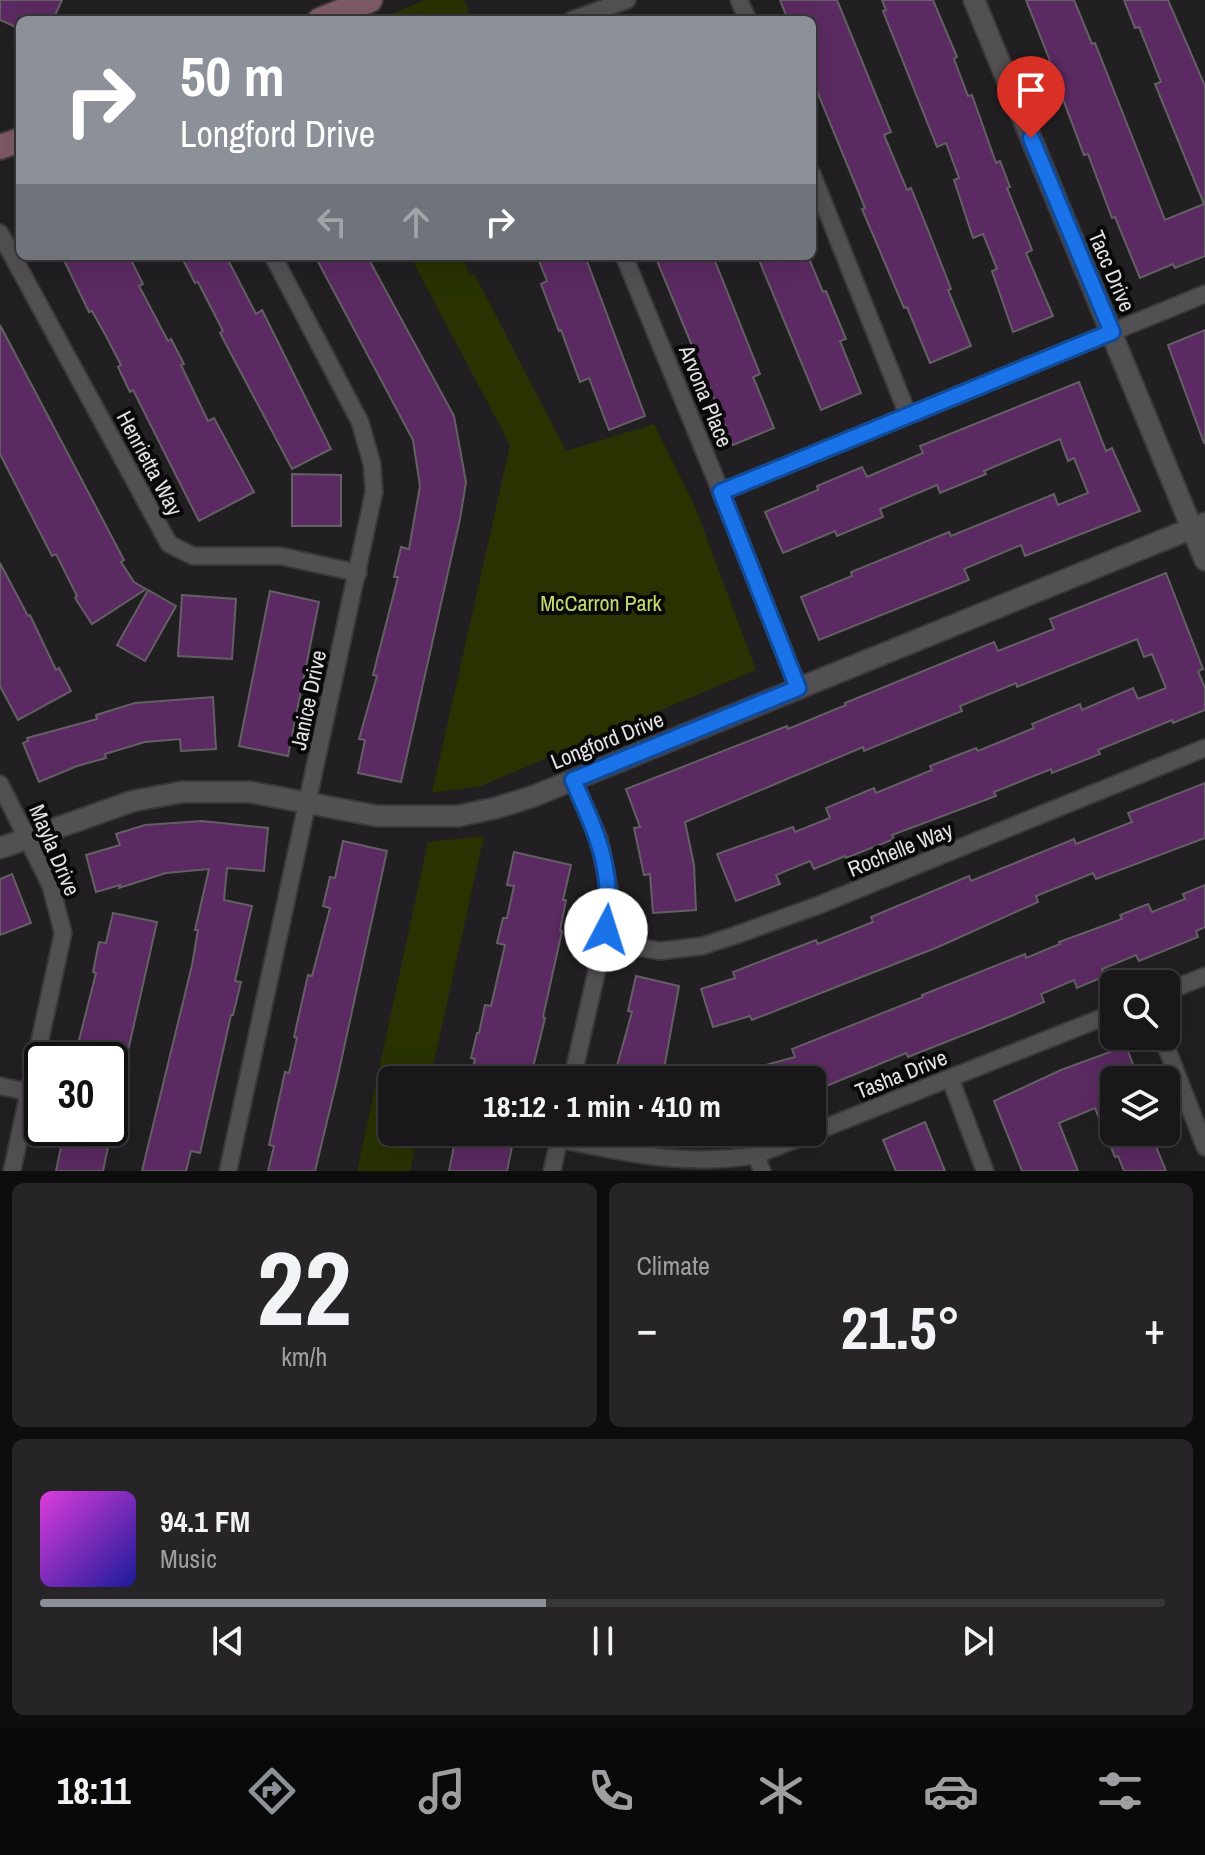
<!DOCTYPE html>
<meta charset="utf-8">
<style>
body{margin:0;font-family:"Archivo Narrow",sans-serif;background:#262426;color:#f1f3f6;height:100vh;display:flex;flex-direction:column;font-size:30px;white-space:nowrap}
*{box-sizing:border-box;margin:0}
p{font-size:26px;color:#9f9fa2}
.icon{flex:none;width:44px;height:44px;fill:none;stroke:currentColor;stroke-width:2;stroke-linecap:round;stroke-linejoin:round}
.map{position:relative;height:1171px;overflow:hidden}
.drawer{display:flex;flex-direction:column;gap:12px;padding:12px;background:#0e0d0e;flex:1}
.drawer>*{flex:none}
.banner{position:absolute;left:16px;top:16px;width:800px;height:244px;border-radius:12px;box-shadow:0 8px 32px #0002,0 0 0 2px #373638;background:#8c9099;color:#fff;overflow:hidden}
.fabs{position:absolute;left:1100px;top:970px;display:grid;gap:16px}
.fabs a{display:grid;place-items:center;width:80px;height:80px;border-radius:12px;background:#191719;box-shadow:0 8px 32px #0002,0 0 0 2px #373638;font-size:40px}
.speed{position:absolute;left:24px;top:1042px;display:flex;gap:16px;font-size:40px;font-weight:700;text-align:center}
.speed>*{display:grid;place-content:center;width:104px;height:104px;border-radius:50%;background:#191719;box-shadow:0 8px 32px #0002,0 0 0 2px #373638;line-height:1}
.speed .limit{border:4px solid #111;border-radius:12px;background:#fff;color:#111}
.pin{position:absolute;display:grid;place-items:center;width:68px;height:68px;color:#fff;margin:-82px -34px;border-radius:50% 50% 50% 0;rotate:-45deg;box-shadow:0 0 8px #0007}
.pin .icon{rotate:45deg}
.me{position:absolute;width:88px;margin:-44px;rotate:5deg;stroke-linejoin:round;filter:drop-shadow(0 0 6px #0008)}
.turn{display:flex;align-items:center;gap:28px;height:168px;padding:0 32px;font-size:36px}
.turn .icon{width:104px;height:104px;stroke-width:2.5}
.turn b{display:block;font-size:56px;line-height:68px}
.lanes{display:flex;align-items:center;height:76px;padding:0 32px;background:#0003;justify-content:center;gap:40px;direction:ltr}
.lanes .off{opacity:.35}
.big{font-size:60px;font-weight:700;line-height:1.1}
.drawer .widget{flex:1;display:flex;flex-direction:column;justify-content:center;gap:12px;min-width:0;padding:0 28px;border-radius:12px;background:#262426}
.drawer .dial{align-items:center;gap:0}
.dial b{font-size:104px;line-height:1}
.song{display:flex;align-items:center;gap:24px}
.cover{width:96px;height:96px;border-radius:12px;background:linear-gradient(135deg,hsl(300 70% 55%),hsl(240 70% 35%))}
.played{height:8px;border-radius:4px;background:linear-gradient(90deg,#8c9099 45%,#373638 45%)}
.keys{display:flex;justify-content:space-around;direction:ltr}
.heat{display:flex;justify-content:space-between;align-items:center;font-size:44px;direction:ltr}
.drawer .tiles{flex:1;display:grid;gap:12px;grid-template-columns:1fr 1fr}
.widget:last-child{grid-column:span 2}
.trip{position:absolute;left:378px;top:1066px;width:448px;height:80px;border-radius:12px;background:#191719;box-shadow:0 8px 32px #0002,0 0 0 2px #373638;font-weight:700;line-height:80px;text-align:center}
.menu{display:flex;height:128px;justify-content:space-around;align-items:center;background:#0a090a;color:#9f9fa2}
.menu .icon{width:56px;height:56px}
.menu .selected{color:#8c9099}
.menu b{font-size:36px;color:#f1f3f6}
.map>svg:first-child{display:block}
.green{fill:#293200}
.building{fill:#5b2a62;stroke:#636063;stroke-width:2}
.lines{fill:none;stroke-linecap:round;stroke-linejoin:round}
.minor-casing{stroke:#3b393b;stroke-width:20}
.tertiary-casing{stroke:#3b393b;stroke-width:24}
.secondary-casing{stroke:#3b393b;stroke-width:28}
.minor{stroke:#525053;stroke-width:16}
.tertiary{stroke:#525053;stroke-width:20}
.secondary{stroke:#7f5a67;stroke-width:24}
.route-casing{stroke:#114b97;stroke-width:20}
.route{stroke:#1a73e8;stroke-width:14}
.labels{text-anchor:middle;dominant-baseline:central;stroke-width:8;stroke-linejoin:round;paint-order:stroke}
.street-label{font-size:22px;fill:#e3e1e3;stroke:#0a090a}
.park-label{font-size:22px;fill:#c3dd70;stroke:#0a090a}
</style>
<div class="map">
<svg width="1205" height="1171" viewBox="0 0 1205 1171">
<rect width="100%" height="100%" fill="#211f21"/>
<g class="green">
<polygon points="426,0 464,0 472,20 376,20"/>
<polygon points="410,256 461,256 471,275 474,273 566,451 654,424 694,504 756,670 481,786 432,793 510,445"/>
<polygon points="484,836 430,1080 392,1080 392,1132 419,1132 410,1171 357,1171 428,842"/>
</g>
<g class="building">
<polygon points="0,0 62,0 53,20 20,20 20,29 0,20"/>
<polygon points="780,0 837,0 891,132 884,135 907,190 911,188 930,235 951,289 948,290 971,346 930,363 907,307 904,308 882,256 862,209 865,208 812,79 812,20 788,20"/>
<polygon points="882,0 933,0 957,57 954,59 968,96 972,95 996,163 1000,161 1010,187 1007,188 1032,250 1026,253 1053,316 1013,332 992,271 997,269 983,234 973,238 954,180 959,178 946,143 937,147 883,11 886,10"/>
<polygon points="1026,0 1074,0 1092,44 1095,43 1165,220 1204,204 1155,84 1161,82 1139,27 1135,28 1124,0 1168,0 1205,86 1205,256 1175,268 1173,264 1140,278 1115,217 1112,218 1088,154 1084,155 1061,94 1059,95 1046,63 1050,61"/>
<polygon points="62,256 129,256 143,284 139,286 168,341 171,339 184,364 181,365 208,421 214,418 254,492 199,521 133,390 130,392 118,367 121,365 106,336 92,311 89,312"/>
<polygon points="181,256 226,256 256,314 262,310 331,449 292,469 220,333 223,331 198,282 195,283"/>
<polygon points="315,256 367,256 454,416 466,482 460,519 401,782 358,773 365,740 359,739 377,676 373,675 398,577 394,577 401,547 409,549 420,486 413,440"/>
<polygon points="537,256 585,256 645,416 609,430 589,378 580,382 561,330 559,331 541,284 547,281"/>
<polygon points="655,256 713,256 760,374 753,377 774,428 733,445"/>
<polygon points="769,256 808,256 823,292 826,291 846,339 840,341 861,393 821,410 759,260"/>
<polygon points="0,325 124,560 121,562 134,582 146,589 92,624 75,598 77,596 56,554 52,556 0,454"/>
<polygon points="1205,330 1205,443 1204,443 1168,345"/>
<polygon points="1079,382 1106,451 1112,448 1140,511 1025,556 1021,545 964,569 969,580 819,640 801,597 852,576 851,572 949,532 951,536 1054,494 1058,505 1088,493 1074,458 1068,461 1060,439 984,471 986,474 940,493 937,485 880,509 883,517 837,536 835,531 783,553 765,512 818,490 817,486 862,467 867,477 923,453 920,446"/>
<polygon points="292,474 341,475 341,526 292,526"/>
<polygon points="0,563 28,616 30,615 56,670 59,668 71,691 18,720 0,686"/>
<polygon points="1166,573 1203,669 1198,671 1205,688 1205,710 1173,723 1172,720 1098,750 1100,754 1052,773 1051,769 994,792 996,796 892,835 894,839 846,858 845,856 814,869 810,861 776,875 780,884 736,901 717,854 793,827 795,832 830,818 826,808 874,788 876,793 932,770 930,766 976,748 978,751 1034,728 1032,724 1080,704 1082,710 1133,688 1138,699 1166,688 1152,654 1144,657 1137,639 1017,687 1016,683 960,706 962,711 864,751 863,747 685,822 694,865 696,910 653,913 650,874 644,875 634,828 640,827 626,789 787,726 788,729 846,705 845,703 994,642 998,651 1054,629 1050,619"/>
<polygon points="148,590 176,606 145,661 117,645"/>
<polygon points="270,591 319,602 288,756 239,746"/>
<polygon points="182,595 236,599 232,659 178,656"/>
<polygon points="213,697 216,749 181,751 180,739 145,742 105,754 106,758 77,766 39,782 23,743 28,741 27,738 97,719 96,715 135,703"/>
<polygon points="1205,783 1205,838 1096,879 1093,873 1036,896 1038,902 938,947 752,1020 750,1016 713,1027 701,989 735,978 733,972 816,940 818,944 873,922 871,917 969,876 971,881 1074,839 1076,844 1132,822 1128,813"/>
<polygon points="202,821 268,828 264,871 227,868 224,900 252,906 235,981 241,982 233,1015 231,1015 200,1153 191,1151 186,1171 142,1171 192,965 198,930 195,930 209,869 166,873 119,888 120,885 96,892 86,855 120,845 116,834 145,825"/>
<polygon points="343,841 387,851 337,1080 315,1171 268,1171 274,1146 269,1145 285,1072 289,1073 297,1038 294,1037 308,975 312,976 330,908 323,906 330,877 335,878"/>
<polygon points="514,852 571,865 563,900 566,900 560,930 562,931 543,1017 545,1018 530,1080 470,1080 475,1059 471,1058 477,1033 479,1033 485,1005 491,1006 505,945 497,943 503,918 507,918 514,886 507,885"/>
<polygon points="12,874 31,923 0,935 0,879"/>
<polygon points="1205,885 1205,927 1196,931 1198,937 1139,961 1136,955 1102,969 1105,976 1077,988 1074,980 1041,994 1044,1002 1009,1017 908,1057 906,1053 812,1092 812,1080 730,1080 729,1075 795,1057 792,1049 923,997 922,995 1025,954 1026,958 1060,944 1059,942 1122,919 1120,915 1148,904 1152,912 1185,899 1183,894"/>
<polygon points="113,913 157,922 117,1100 110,1099 110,1060 74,1060 96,973 93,972 99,942 106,943"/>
<polygon points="636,976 679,986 662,1080 613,1080 632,1012 628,1011"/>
<polygon points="1126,1046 1139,1080 1114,1080 1114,1132 1150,1132 1166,1171 1124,1171 1118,1156 1115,1157 1095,1108 1059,1123 1078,1171 1022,1171 994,1101 1061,1070"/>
<polygon points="925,1122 945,1171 896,1171 883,1140"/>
<polygon points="65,1128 112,1128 103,1171 56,1171"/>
<polygon points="423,1132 515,1132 507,1171 449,1171 454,1146 422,1139"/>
</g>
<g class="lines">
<defs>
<g id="minor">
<polyline points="739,0 748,20"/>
<polyline points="572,20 627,0"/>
<polyline points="812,174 908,415"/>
<polyline points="0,233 169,544 193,556 281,556 358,573"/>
<polyline points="624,256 721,492 798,688"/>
<polyline points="721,492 1205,294"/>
<polyline points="0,784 51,886 63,933 12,1171"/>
<polyline points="603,941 660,951 702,946 736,935 819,905 1205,748"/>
<polyline points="1166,992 1205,976"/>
<polyline points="1162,1036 1205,1147"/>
<polyline points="950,1078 985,1171"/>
<polyline points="572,1080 606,930 609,889 599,839 573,780"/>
<polyline points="0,1086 29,1092"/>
<path d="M559 1139C627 1153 686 1167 756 1155L1114 1013"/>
<polyline points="756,1155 762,1171"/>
<polyline points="228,1171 374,492 372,464 360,422 273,256"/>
<polyline points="552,1171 561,1132"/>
</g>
<g id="tertiary">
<polyline points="974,0 1205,560"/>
<polyline points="0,848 133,801 182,792 250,792 377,816 458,816 496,808 534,796 1205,523"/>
</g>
<g id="secondary">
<polyline points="320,20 370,0"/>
<polyline points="0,147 20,140"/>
</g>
</defs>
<use href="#minor" class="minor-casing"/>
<use href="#tertiary" class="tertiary-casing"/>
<use href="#secondary" class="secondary-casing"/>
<use href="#minor" class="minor"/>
<use href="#tertiary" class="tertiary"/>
<use href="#secondary" class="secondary"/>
</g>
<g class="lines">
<defs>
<path id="route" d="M606 930C614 868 597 835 573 780L798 688 721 492 1112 332 1031 138"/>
</defs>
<use href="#route" class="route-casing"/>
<use href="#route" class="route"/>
</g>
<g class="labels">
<g class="street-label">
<text transform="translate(1112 271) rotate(67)">Tacc Drive</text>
<text transform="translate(706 396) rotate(68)">Arvona Place</text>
<text transform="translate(150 463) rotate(62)">Henrietta Way</text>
<text transform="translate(308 700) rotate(-78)">Janice Drive</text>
<text transform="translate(607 740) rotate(-22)">Longford Drive</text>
<text transform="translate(900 849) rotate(-22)">Rochelle Way</text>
<text transform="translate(55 850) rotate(67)">Mayla Drive</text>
<text transform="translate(901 1074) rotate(-22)">Tasha Drive</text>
</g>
<g class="park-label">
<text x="601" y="603">McCarron Park</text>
</g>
</g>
</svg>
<div class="fabs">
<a><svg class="icon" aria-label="search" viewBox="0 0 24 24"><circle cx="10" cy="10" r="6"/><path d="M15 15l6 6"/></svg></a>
<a><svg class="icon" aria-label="layers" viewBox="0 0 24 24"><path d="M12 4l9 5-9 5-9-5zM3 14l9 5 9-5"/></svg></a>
</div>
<div class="speed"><div class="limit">30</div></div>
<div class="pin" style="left:1031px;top:138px;background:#d93025"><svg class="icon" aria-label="arrive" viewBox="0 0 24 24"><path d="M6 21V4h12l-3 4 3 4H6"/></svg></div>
<svg class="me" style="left:606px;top:930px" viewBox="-20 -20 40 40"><circle r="19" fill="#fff"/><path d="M0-13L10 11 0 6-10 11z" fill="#1a73e8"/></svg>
<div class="trip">18:12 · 1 min · 410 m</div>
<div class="banner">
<div class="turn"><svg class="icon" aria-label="right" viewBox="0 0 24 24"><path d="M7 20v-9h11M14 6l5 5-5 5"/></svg><div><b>50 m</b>Longford Drive</div></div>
<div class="lanes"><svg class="icon off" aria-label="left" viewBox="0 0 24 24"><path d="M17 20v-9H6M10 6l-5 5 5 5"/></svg><svg class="icon off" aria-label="ahead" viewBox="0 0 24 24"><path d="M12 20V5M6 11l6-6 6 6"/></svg><svg class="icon" aria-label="right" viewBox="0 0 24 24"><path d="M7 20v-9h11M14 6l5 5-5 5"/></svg></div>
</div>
</div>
<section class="drawer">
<div class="tiles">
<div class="widget dial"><b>22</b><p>km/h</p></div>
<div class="widget"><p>Climate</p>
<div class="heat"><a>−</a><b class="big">21.5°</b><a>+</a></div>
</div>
<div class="widget">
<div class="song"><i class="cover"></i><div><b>94.1 FM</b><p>Music</p></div></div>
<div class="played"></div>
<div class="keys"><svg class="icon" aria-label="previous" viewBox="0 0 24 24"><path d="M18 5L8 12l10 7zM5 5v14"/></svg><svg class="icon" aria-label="pause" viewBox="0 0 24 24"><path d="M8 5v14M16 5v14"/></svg><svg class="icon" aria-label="next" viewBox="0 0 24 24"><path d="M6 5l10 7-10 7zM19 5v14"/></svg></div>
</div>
</div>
</section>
<nav class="menu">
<b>18:11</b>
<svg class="icon selected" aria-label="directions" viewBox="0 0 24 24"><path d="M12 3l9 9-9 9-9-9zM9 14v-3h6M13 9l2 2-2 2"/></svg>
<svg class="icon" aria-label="music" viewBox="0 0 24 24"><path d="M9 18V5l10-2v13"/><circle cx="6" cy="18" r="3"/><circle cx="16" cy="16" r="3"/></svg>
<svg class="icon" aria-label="phone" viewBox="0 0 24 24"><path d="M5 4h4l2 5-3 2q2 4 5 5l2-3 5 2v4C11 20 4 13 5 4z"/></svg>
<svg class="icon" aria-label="climate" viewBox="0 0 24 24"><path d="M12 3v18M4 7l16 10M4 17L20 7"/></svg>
<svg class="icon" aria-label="car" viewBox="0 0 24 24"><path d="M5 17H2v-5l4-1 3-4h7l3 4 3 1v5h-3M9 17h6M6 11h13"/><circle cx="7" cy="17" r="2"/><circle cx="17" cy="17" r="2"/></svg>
<svg class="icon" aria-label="filters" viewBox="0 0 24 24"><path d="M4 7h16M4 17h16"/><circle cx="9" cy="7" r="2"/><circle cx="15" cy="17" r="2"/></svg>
</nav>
